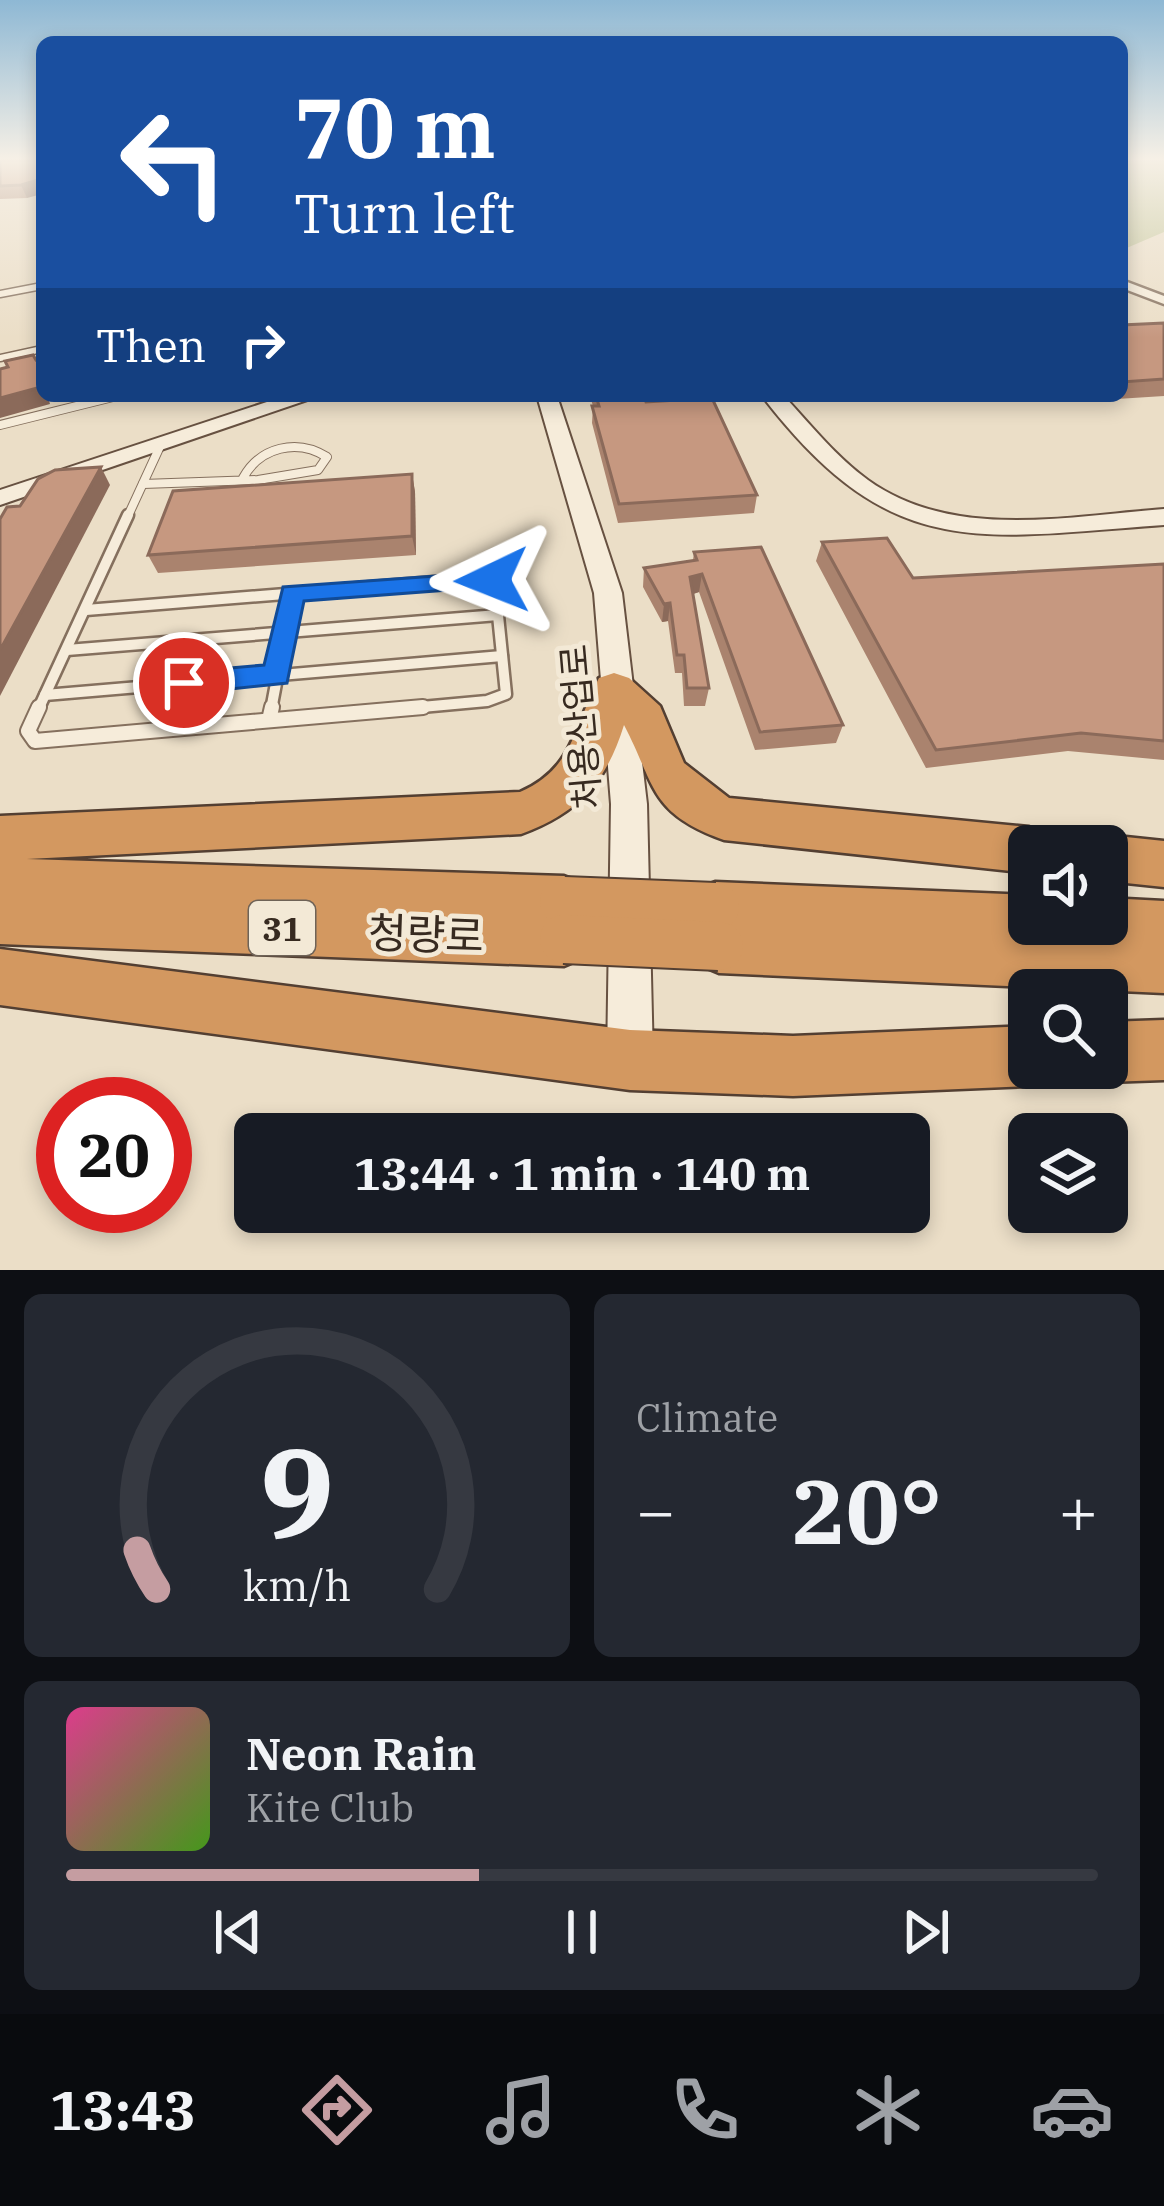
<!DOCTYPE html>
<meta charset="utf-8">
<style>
body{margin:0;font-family:"IBM Plex Serif","Noto Sans KR",serif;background:#242831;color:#f1f3f6;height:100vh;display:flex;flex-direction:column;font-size:45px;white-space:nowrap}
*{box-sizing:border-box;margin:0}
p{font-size:39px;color:#9ea1a6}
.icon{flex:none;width:66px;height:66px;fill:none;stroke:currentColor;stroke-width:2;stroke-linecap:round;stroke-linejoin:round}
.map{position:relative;height:1270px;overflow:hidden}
.side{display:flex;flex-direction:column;gap:24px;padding:24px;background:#0d0f14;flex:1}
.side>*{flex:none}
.hud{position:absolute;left:36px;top:36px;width:1092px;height:366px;border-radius:18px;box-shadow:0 6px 18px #0003;background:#1a4fa0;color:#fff;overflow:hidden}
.controls{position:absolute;left:1008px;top:825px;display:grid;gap:24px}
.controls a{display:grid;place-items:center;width:120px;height:120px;border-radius:18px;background:#171b24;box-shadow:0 6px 18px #0003;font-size:60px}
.speed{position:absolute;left:36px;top:1077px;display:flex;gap:24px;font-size:60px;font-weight:700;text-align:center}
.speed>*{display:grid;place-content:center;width:156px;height:156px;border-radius:50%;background:#171b24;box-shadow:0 6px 18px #0003;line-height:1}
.speed .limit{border:18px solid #d22;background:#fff;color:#111}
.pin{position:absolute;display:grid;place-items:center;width:102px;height:102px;color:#fff;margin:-51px;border:6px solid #fff;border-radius:50%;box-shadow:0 3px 12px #0007}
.me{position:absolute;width:132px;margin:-66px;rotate:268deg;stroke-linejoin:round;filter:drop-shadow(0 0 9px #0008)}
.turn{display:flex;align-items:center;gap:42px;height:252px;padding:0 60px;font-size:54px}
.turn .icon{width:156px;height:156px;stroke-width:2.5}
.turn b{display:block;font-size:84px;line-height:102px}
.then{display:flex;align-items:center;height:114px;padding:0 60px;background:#0003;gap:24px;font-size:45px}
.big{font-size:90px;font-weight:700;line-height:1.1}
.side .card{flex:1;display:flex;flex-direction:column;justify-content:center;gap:18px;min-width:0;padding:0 42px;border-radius:18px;background:#242831}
.side .dial{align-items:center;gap:0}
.dial svg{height:312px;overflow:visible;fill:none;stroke:#363941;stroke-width:7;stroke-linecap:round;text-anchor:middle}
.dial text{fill:#f1f3f6;stroke:none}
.song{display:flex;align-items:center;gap:36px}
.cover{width:144px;height:144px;border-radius:18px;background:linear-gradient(135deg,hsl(330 70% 55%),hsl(100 70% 35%))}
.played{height:12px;border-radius:6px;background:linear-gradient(90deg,#c59da1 40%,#363941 40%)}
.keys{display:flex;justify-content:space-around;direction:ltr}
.heat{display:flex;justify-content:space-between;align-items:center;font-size:66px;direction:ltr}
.side .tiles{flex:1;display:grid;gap:24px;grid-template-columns:1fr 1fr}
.card:last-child{grid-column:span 2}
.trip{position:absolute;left:234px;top:1113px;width:696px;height:120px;border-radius:18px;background:#171b24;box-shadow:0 6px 18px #0003;font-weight:700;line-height:120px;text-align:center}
.dock{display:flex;height:192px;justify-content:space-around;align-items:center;background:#090b0e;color:#9ea1a6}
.dock .icon{width:84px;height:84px}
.dock .active{color:#c59da1}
.dock b{font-size:54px;color:#f1f3f6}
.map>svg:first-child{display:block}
.green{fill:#c6c89c}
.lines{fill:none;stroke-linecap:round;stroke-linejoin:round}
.lane-far3-casing{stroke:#85705e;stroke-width:9}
.lane-far2-casing{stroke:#85705e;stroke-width:10}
.lane-far1-casing{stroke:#85705e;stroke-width:15}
.lane-casing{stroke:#85705e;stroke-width:18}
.street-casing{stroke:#85705e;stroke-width:5}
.secondary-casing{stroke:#675141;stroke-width:4}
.highway-casing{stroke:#533f32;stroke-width:5}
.lane-far3{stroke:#f6ecda;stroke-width:6}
.lane-far2{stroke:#f6ecda;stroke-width:8}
.lane-far1{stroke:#f6ecda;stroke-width:10}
.lane{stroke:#f6ecda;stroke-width:14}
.street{fill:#f6ecda;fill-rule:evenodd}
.secondary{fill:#f6ecda;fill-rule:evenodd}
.highway{fill:#d39860;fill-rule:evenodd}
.highway-bridge-casing{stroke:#533f32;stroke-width:52;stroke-linecap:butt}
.highway-bridge{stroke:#d39860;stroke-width:48}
.wall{fill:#aa836e}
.shaded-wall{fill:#8b6a5a}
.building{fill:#c69880;stroke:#8b6a5a;stroke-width:3}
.route{fill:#1a73e8;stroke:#114b97;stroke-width:3}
.labels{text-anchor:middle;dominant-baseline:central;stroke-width:10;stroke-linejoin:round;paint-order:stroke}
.shield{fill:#f3e9d6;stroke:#6f6357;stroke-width:3}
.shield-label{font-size:33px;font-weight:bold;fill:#372a20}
.street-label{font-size:36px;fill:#372a20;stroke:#f3e9d6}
.near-street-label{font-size:42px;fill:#372a20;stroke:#f3e9d6}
</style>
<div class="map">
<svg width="1164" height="1270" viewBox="0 0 1164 1270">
<rect width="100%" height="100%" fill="#ebdec7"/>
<polygon class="green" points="1122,160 1164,160 1164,232 1122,250"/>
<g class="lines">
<defs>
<g id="lane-far3">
<polyline points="0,294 42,286"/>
<polyline points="0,358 42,349"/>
</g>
<g id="lane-far2">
<polyline points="0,425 117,396"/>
<path d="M143 484 258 480 318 470 327 457C297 438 260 447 243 478"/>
<polyline points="127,518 162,442"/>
</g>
<g id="lane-far1">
<polyline points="86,610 483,578 495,586 506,694 487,701 389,710"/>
<polyline points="67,650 498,615"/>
<polyline points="45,695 502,656"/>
<polyline points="38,710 128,515"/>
<polyline points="271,710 293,593"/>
</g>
<g id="lane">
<polyline points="39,707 28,731 35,741 423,707"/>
<polyline points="269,720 272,707"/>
</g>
<polygon id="street" points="1122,280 1164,296 1164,304 1122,288"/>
<g id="secondary">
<polygon points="285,396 319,396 0,505 0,490"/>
<polygon points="537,396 557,396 622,593 647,804 653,1060 646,1076 630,1083 614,1076 607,1060 611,804 594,593"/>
<path d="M762 396H784C811 425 836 457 868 480 953 541 1068 516 1164 509V525C974 539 890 562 762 396Z"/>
</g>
<g id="highway">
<path d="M614 673 629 678 660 706 684 763 729 798 1029 827 1047 834 1052 846H1029V873L724 840C649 813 656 786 624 725 606 783 578 813 521 834L27 859 564 876 582 883 590 901 581 919 591 939 583 958 564 966 0 944V816L520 792C574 769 575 724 599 678Z"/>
<polygon points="1107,835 1164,841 1164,887 1107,881 1107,846 1087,846"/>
<polygon points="715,882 1029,895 1029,924 1054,924 1051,933 1079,934 1074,924 1107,924 1107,898 1164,901 1164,993 719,973 700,965 692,946 701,927 689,907 696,889"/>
<polygon points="0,949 630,1030 793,1036 1029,1026 1029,1068 1054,1068 1050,1077 1029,1086 793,1096 630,1090 0,1005"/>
<polygon points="1164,1020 1164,1080 1107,1082 1086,1073 1084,1068 1107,1068 1107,1022"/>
</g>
</defs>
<use href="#lane-far3" class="lane-far3-casing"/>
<use href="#lane-far2" class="lane-far2-casing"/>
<use href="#lane-far1" class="lane-far1-casing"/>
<use href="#lane" class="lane-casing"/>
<use href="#street" class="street-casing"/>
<use href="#secondary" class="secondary-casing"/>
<use href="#highway" class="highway-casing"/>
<use href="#lane-far3" class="lane-far3"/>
<use href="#lane-far2" class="lane-far2"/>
<use href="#lane-far1" class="lane-far1"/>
<use href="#lane" class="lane"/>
<use href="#street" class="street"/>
<use href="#secondary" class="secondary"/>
<use href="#highway" class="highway"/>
<defs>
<g id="highway-bridge">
<polyline points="564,901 715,907"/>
<polyline points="564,939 719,946"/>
</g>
</defs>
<use href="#highway-bridge" class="highway-bridge-casing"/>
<use href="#highway-bridge" class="highway-bridge"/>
</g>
<g class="wall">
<polygon points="0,160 42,160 27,198 0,199"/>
<polygon points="1164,323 1164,396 1101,400 1085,399 1081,396 1122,396 1122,325"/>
<polygon points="590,396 644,396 646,402 757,495 754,513 618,523 592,423 593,406"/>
<polygon points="412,474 415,492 416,555 158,573 148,555"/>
<polygon points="822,542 913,578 1164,564 1164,760 1068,751 926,768 816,561"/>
<polygon points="694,552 843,725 836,743 755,750 699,592 693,594 709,688 705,706 684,706 682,673 675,673 668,621 662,622 643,587 644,568 693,560"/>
</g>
<g class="shaded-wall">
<polygon points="42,179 42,194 27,198 21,185"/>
<polygon points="42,379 42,396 52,396 48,397 50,404 0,418 0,398"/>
<polygon points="101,467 110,485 0,696 0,650"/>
<polygon points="412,474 415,492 416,555 412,536"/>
<polygon points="702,574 699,592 687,596 690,577"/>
<polygon points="670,603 668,621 662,622 664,604"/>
</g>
<g class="building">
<polygon points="0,160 42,160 42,179 21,185 0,186"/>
<polygon points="1164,323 1164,379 1122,382 1122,325"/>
<polygon points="33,355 36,360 42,359 42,379 39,380 41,387 0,398 0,369 8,367 5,361"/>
<polygon points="596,396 644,396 646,402 712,398 757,495 619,504 592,406 599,406"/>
<polygon points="101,467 0,650 0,519 7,507 20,506 38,479 55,470"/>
<polygon points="412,474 412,536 148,555 173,491"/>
<polygon points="887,538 913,578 1164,564 1164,741 1081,733 936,750 822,542"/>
<polygon points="761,547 843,725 760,732 702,574 690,577 709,688 687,688 684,655 677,655 670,603 664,604 644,568 697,560 694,552"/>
</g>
<linearGradient id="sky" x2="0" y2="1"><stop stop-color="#8eb8d4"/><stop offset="0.47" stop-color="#f6f0e6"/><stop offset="1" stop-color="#f6f0e6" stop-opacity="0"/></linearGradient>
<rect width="1164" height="338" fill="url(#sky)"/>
<polygon class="route" points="492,572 505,580 501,586 304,601 287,683 184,694 174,691 170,683 174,675 184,672 264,665 283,587"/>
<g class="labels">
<rect class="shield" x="249" y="901" width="66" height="54" rx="9"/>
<g class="shield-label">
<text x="282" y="928">31</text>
</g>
<g class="street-label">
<text transform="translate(580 727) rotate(-95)">처용산업로</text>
</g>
<g class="near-street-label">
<text transform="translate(426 934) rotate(2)">청량로</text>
</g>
</g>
</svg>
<div class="controls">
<a><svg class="icon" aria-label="sound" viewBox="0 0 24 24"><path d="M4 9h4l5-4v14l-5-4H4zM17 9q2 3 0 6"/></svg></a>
<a><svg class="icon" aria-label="search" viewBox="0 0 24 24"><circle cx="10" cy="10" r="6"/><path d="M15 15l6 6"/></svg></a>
<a><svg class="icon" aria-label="layers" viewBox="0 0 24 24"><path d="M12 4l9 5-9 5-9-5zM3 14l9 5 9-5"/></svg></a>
</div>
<div class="speed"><div class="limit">20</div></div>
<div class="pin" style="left:184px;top:683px;background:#d93025"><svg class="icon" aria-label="arrive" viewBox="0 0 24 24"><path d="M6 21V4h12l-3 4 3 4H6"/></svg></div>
<svg class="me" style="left:492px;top:580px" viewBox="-20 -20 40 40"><path d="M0-17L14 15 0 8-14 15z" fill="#1a73e8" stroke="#fff" stroke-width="4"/></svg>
<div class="trip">13:44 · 1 min · 140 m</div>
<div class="hud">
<div class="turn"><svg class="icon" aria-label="left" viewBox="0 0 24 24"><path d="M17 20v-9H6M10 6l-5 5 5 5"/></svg><div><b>70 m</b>Turn left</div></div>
<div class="then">Then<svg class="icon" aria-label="right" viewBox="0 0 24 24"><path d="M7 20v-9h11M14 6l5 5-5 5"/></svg></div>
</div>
</div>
<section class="side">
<div class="tiles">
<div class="card dial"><svg viewBox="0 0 100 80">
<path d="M14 69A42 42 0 1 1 86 69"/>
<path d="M14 69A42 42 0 0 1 9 59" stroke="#c59da1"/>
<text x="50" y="56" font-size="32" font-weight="700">9</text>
<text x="50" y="72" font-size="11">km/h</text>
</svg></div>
<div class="card"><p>Climate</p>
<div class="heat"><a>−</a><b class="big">20°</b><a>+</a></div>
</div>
<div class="card">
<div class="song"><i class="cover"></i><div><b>Neon Rain</b><p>Kite Club</p></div></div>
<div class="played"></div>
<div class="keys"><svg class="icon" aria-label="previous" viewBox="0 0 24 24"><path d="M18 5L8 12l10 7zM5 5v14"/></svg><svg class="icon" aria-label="pause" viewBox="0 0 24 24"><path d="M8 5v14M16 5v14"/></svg><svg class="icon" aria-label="next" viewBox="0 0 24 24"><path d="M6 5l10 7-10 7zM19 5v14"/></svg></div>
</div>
</div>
</section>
<nav class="dock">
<b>13:43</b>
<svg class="icon active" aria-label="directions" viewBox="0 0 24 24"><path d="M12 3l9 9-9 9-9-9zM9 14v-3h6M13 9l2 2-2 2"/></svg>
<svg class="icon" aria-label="music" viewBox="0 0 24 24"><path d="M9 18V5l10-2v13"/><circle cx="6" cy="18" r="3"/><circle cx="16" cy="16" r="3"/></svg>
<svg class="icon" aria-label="phone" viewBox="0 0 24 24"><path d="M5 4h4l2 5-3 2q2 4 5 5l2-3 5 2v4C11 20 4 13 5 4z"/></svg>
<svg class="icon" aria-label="climate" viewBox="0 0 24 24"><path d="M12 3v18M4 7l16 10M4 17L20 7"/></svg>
<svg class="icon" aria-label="car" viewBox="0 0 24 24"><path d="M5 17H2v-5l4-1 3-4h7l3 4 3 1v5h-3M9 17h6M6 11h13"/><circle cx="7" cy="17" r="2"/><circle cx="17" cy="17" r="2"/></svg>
</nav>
